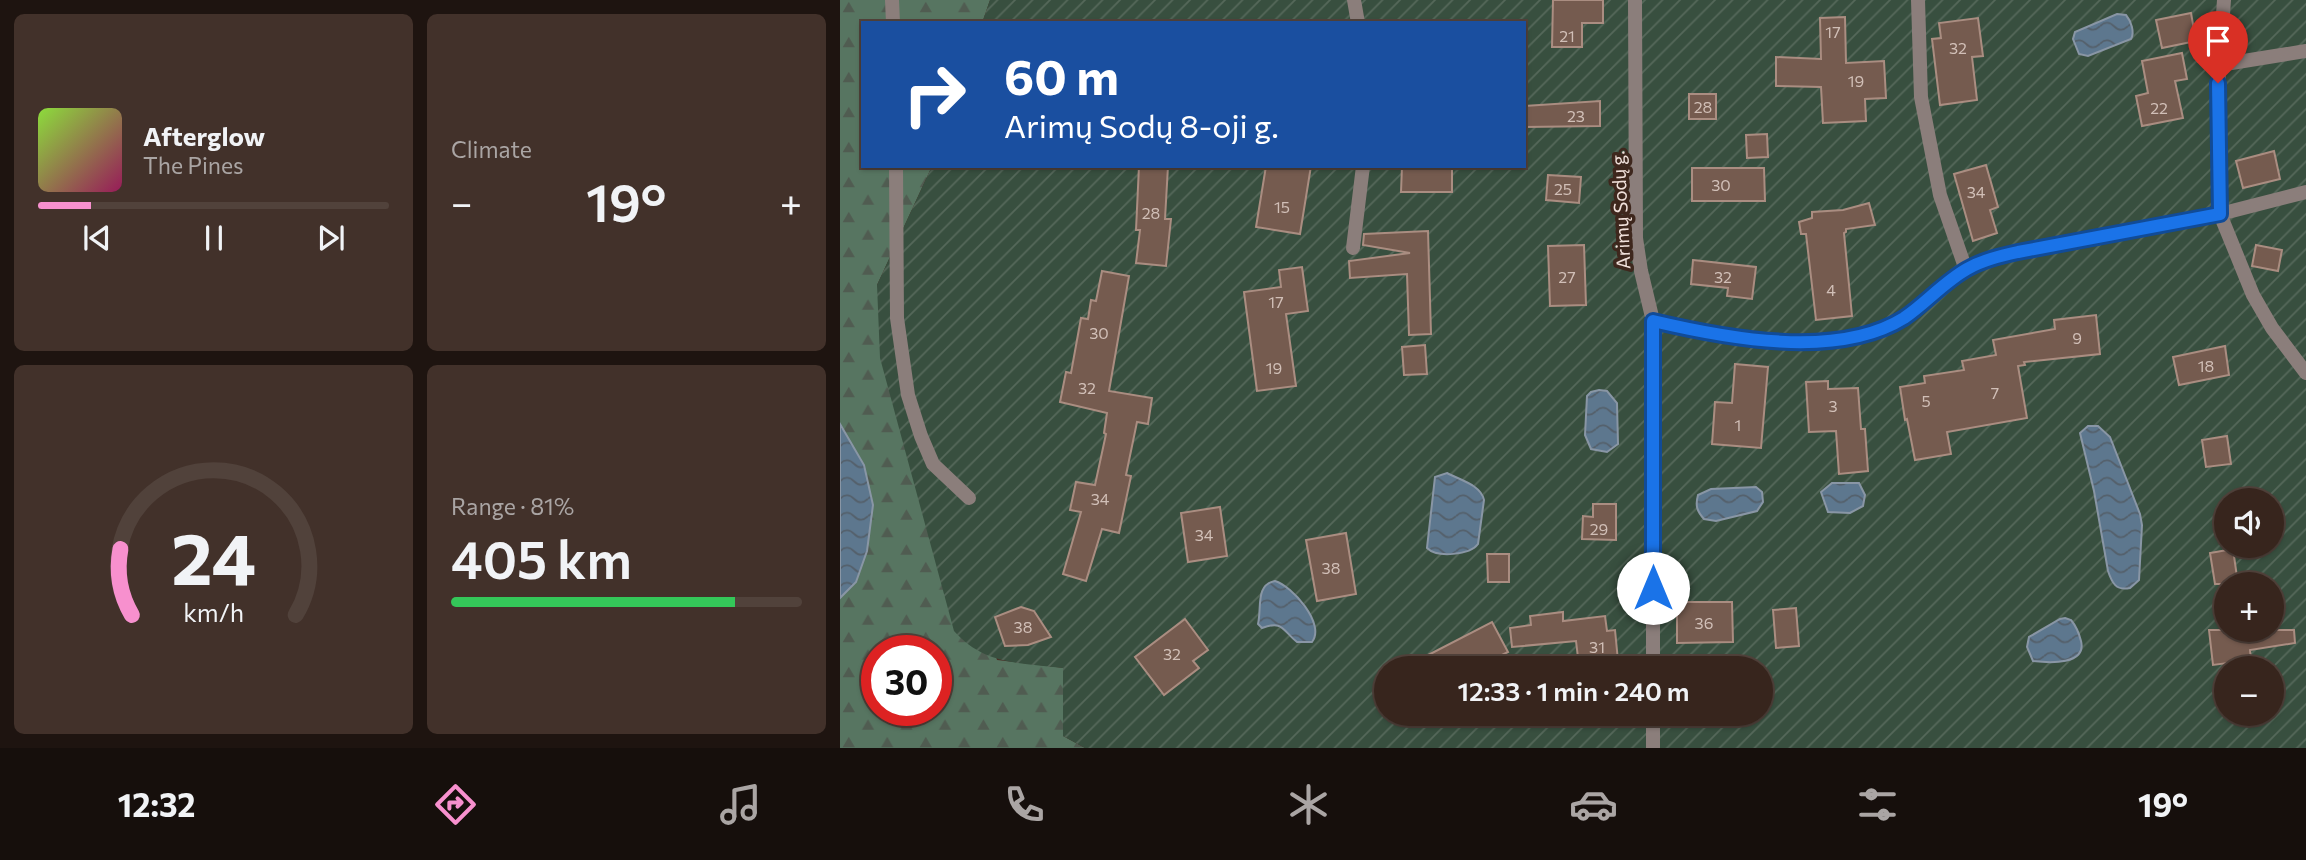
<!DOCTYPE html>
<meta charset="utf-8">
<style>
body{margin:0;font-family:Commissioner,sans-serif;background:#42312a;color:#f1f3f6;height:100vh;display:flex;flex-direction:column;font-size:26px;white-space:nowrap}
*{box-sizing:border-box;margin:0}
p{font-size:23px;color:#aaa5a4}
.icon{flex:none;width:38px;height:38px;fill:none;stroke:currentColor;stroke-width:2;stroke-linecap:round;stroke-linejoin:round}
.map{position:relative;flex:1;overflow:hidden}
.side{display:flex;flex-direction:column;gap:14px;padding:14px;background:#1e1410;width:840px}
.side>*{flex:none}
.guide{position:absolute;left:21px;top:21px;width:665px;height:147px;border-radius:0px;box-shadow:0 2px 5px #0004,0 0 0 2px #51423b;background:#1a4fa0;color:#fff;overflow:hidden}
.buttons{position:absolute;left:1374px;top:488px;display:grid;gap:14px}
.buttons a{display:grid;place-items:center;width:70px;height:70px;border-radius:50%;background:#37251d;box-shadow:0 2px 5px #0004,0 0 0 2px #51423b;font-size:35px}
.speed{position:absolute;left:21px;top:635px;display:flex;gap:14px;font-size:35px;font-weight:700;text-align:center}
.speed>*{display:grid;place-content:center;width:91px;height:91px;border-radius:50%;background:#37251d;box-shadow:0 2px 5px #0004,0 0 0 2px #51423b;line-height:1}
.speed .limit{border:10px solid #d22;background:#fff;color:#111}
.pin{position:absolute;display:grid;place-items:center;width:60px;height:60px;color:#fff;margin:-72px -30px;border-radius:50% 50% 50% 0;rotate:-45deg;box-shadow:0 0 7px #0007}
.pin .icon{rotate:45deg}
.me{position:absolute;width:77px;margin:-38px;rotate:0deg;stroke-linejoin:round;filter:drop-shadow(0 0 5px #0008)}
.turn{display:flex;align-items:center;gap:24px;height:147px;padding:0 28px;font-size:32px}
.turn .icon{width:91px;height:91px;stroke-width:2.5}
.turn b{display:block;font-size:49px;line-height:60px}
.big{font-size:52px;font-weight:600;line-height:1.1}
.side .card{flex:1;display:flex;flex-direction:column;justify-content:center;gap:10px;min-width:0;padding:0 24px;border-radius:10px;background:#42312a}
.side .dial{align-items:center;gap:0}
.dial svg{height:182px;overflow:visible;fill:none;stroke:#51423b;stroke-width:7;stroke-linecap:round;text-anchor:middle}
.dial text{fill:#f1f3f6;stroke:none}
.song{display:flex;align-items:center;gap:21px}
.cover{width:84px;height:84px;border-radius:10px;background:linear-gradient(135deg,hsl(90 70% 55%),hsl(330 70% 35%))}
.played{height:7px;border-radius:4px;background:linear-gradient(90deg,#f790ce 15%,#51423b 15%)}
.keys{display:flex;justify-content:space-around;direction:ltr}
.heat{display:flex;justify-content:space-between;align-items:center;font-size:38px;direction:ltr}
.charge{height:10px;border-radius:5px;background:linear-gradient(90deg,#34c759 81%,#51423b 0)}
.side .tiles{flex:1;display:grid;gap:14px;grid-template-columns:repeat(2,1fr)}
.trip{position:absolute;left:534px;top:656px;width:399px;height:70px;border-radius:35px;background:#37251d;box-shadow:0 2px 5px #0004,0 0 0 2px #51423b;font-weight:600;line-height:70px;text-align:center}
.tabs{display:flex;height:112px;justify-content:space-around;align-items:center;background:#160f0c;color:#aaa5a4}
.tabs .icon{width:49px;height:49px}
.tabs .on{color:#f790ce}
.tabs b{font-size:32px;color:#f1f3f6}
main{display:flex;flex:1;min-height:0}
.map>svg:first-child{display:block}
.forest{fill:url(#forest-firs);fill-rule:evenodd}
.garden{fill:url(#garden-furrows);fill-rule:evenodd}
.water{fill:url(#water-waves);stroke:#8996a5;stroke-width:2}
.building{fill:#755b4f;stroke:#aa8d81;stroke-width:2}
.lines{fill:none;stroke-linecap:round;stroke-linejoin:round}
.minor{stroke:#8b7e7b;stroke-width:14}
.route-casing{stroke:#114b97;stroke-width:18}
.route{stroke:#1a73e8;stroke-width:12}
.labels{text-anchor:middle;dominant-baseline:central;stroke-width:7;stroke-linejoin:round;paint-order:stroke}
.number-label{font-size:16px;fill:#d1bfb7}
.street-label{font-size:19px;fill:#f0e0da;stroke:#3e271d}
</style>
<main>
<section class="side">
<div class="tiles">
<div class="card">
<div class="song"><i class="cover"></i><div><b>Afterglow</b><p>The Pines</p></div></div>
<div class="played"></div>
<div class="keys"><svg class="icon" aria-label="previous" viewBox="0 0 24 24"><path d="M18 5L8 12l10 7zM5 5v14"/></svg><svg class="icon" aria-label="pause" viewBox="0 0 24 24"><path d="M8 5v14M16 5v14"/></svg><svg class="icon" aria-label="next" viewBox="0 0 24 24"><path d="M6 5l10 7-10 7zM19 5v14"/></svg></div>
</div>
<div class="card"><p>Climate</p>
<div class="heat"><a>−</a><b class="big">19°</b><a>+</a></div>
</div>
<div class="card dial"><svg viewBox="0 0 100 80">
<path d="M14 69A42 42 0 1 1 86 69"/>
<path d="M14 69A42 42 0 0 1 9 40" stroke="#f790ce"/>
<text x="50" y="56" font-size="32" font-weight="700">24</text>
<text x="50" y="72" font-size="11">km/h</text>
</svg></div>
<div class="card"><p>Range · 81%</p><b class="big">405 km</b><div class="charge"></div></div>
</div>
</section>
<div class="map">
<svg width="1466" height="748" viewBox="0 0 1466 748">
<defs>
<pattern id="forest-firs" width="22" height="20" patternUnits="userSpaceOnUse" patternTransform="scale(1.75)"><rect width="22" height="20" fill="#577561"/><path d="M5 1l3.5 6h-7zM16 11l3.5 6h-7z" fill="#505c51"/></pattern>
<pattern id="garden-furrows" width="10" height="10" patternUnits="userSpaceOnUse" patternTransform="scale(1.75)"><rect width="10" height="10" fill="#384f3f"/><path d="M-1 1l2-2M0 10L10 0M9 11l2-2" fill="none" stroke="#55685a"/></pattern>
<pattern id="water-waves" width="16" height="10" patternUnits="userSpaceOnUse" patternTransform="scale(1.75)"><rect width="16" height="10" fill="#5d778e"/><path d="M0 5q4-4 8 0t8 0" fill="none" stroke="#54606b"/></pattern>
</defs>
<rect width="100%" height="100%" fill="#493127"/>
<path class="forest" d="M0 0H150L142 23H23V166H92L37 285 157 660 224 668 223 736 245 748H0V598L16 582 24 465 0 424ZM37 651H96V710H37Z"/>
<path class="garden" d="M150 0H1466V748H245L223 736V668C181 663 144 665 114 631L40 358 37 285 92 166H684V23H142ZM1386 500H1432V546H1386ZM1386 584H1432V630H1386ZM546 668H920V714H546ZM1386 668H1432V714H1386Z"/>
<g class="water">
<path d="M1277 14 1286 15C1291 21 1295 32 1291 39L1248 56 1239 54 1233 39 1235 32Z"/>
<polygon points="759,390 767,391 777,403 778,444 767,452 751,449 745,435 747,396 751,392"/>
<polygon points="0,424 24,465 33,505 27,551 16,582 0,598"/>
<path d="M1248 426H1258L1270 437 1300 514 1302 525 1299 580 1290 588C1276 591 1272 583 1268 571L1254 491 1240 433Z"/>
<path d="M607 473C620 480 641 485 644 500L638 544C630 555 597 558 587 548L595 477Z"/>
<polygon points="992,483 1019,483 1025,495 1023,506 1010,513 988,512 981,492"/>
<path d="M916 487 922 492 923 502 917 511 876 521 864 519C857 511 855 506 858 495L871 489Z"/>
<path d="M435 581C452 586 486 624 472 642H457C442 630 443 620 422 628L418 624C422 607 415 585 435 581Z"/>
<path d="M1225 618 1231 620C1236 626 1239 633 1241 641 1247 665 1210 663 1193 661L1187 647 1189 637 1220 619Z"/>
</g>
<g class="building">
<polygon points="713,0 763,0 763,23 742,23 742,47 712,47"/>
<polygon points="1351,13 1356,41 1322,48 1316,20"/>
<polygon points="1005,17 1006,63 1044,61 1046,98 1025,99 1026,121 983,123 981,87 936,86 936,57 981,59 980,18"/>
<polygon points="1138,18 1143,56 1132,57 1137,100 1100,105 1092,39 1101,38 1099,23"/>
<polygon points="1342,53 1347,79 1335,81 1343,118 1302,126 1296,96 1308,93 1302,61"/>
<rect x="849" y="94" width="27" height="25"/>
<polygon points="760,101 760,126 684,127 684,106"/>
<polygon points="927,134 928,157 907,158 906,135"/>
<polygon points="1434,151 1440,179 1403,188 1396,161"/>
<polygon points="1146,165 1158,207 1150,210 1157,233 1133,241 1114,174"/>
<polygon points="299,166 328,166 325,219 331,219 326,266 296,263 300,230 296,230"/>
<polygon points="426,166 471,166 460,234 416,227"/>
<polygon points="562,166 612,166 612,192 561,192"/>
<polygon points="852,168 924,168 925,201 852,201"/>
<polygon points="708,175 741,177 739,203 706,200"/>
<polygon points="1029,203 1035,225 1006,229 1006,232 1004,233 1012,316 976,320 966,234 961,234 959,222 972,218 972,212 1003,210"/>
<polygon points="588,231 591,334 569,335 567,274 510,278 509,261 570,253 523,245 524,234"/>
<polygon points="744,245 746,305 710,306 708,246"/>
<polygon points="1416,245 1442,250 1438,271 1412,266"/>
<polygon points="853,260 916,267 912,299 887,296 888,288 851,284"/>
<polygon points="462,267 468,311 446,314 456,386 417,391 404,292 441,287 439,270"/>
<polygon points="262,271 289,276 269,391 312,398 308,424 297,422 286,475 291,476 279,533 262,529 246,581 223,574 241,512 230,510 236,482 255,485 266,434 264,433 267,413 220,402 226,372 231,373 241,318 248,319 251,300 256,301"/>
<polygon points="1256,315 1260,354 1184,362 1185,365 1178,366 1187,418 1107,432 1111,454 1075,460 1067,419 1065,420 1060,387 1085,383 1084,376 1124,370 1122,361 1156,355 1153,340 1215,329 1214,320"/>
<polygon points="585,345 587,374 564,375 562,347"/>
<polygon points="1385,346 1389,375 1339,385 1333,357"/>
<polygon points="895,364 928,367 921,448 872,444 875,402 892,403"/>
<polygon points="988,381 988,389 1018,388 1021,429 1025,429 1028,471 999,474 996,431 969,432 966,382"/>
<polygon points="1387,436 1391,464 1366,467 1362,440"/>
<polygon points="753,504 776,504 776,540 742,539 743,516 753,517"/>
<polygon points="380,507 387,556 348,562 341,513"/>
<polygon points="506,533 516,594 477,601 466,540"/>
<polygon points="1393,549 1398,584 1375,584 1370,553"/>
<polygon points="647,554 669,554 669,582 648,582"/>
<polygon points="837,602 892,602 893,642 837,643"/>
<polygon points="181,607 194,611 211,637 188,645 165,646 155,617"/>
<polygon points="956,608 959,646 936,648 933,610"/>
<polygon points="723,612 723,621 765,616 767,631 775,630 778,661 739,666 736,641 672,647 670,628 691,625 690,616"/>
<polygon points="345,619 368,650 353,661 359,668 324,695 295,657"/>
<polygon points="652,622 668,652 636,668 563,668"/>
<polygon points="1369,630 1454,630 1455,643 1410,650 1411,660 1373,665"/>
</g>
<g class="lines">
<g class="minor">
<polyline points="52,0 53,23"/>
<polyline points="514,0 518,23"/>
<polyline points="795,0 796,238 801,271 813,321 813,668"/>
<polyline points="1078,0 1081,97 1100,195 1126,270"/>
<polyline points="1384,0 1377,101 1380,214 1413,295 1432,328 1466,373"/>
<polyline points="1379,65 1466,51"/>
<polyline points="56,166 57,318 68,395 81,436 93,464 129,498"/>
<polyline points="513,248 523,166"/>
<path d="M813 321C886 338 997 360 1064 317 1086 303 1104 282 1127 269 1143 260 1160 256 1178 252L1380 214 1466 192"/>
<polyline points="813,748 813,714"/>
</g>
</g>
<g class="lines">
<defs>
<path id="route" d="M813 588V321C885 338 997 360 1064 318 1086 303 1104 282 1127 269 1143 260 1160 256 1178 252L1380 214 1378 83"/>
</defs>
<use href="#route" class="route-casing"/>
<use href="#route" class="route"/>
</g>
<g class="labels">
<g class="number-label">
<text x="993" y="31">17</text>
<text x="727" y="35">21</text>
<text x="1118" y="47">32</text>
<text x="1016" y="80">19</text>
<text x="863" y="106">28</text>
<text x="1319" y="107">22</text>
<text x="736" y="115">23</text>
<text x="881" y="184">30</text>
<text x="723" y="188">25</text>
<text x="1136" y="191">34</text>
<text x="442" y="206">15</text>
<text x="311" y="212">28</text>
<text x="727" y="276">27</text>
<text x="883" y="276">32</text>
<text x="991" y="289">4</text>
<text x="436" y="301">17</text>
<text x="259" y="332">30</text>
<text x="1237" y="337">9</text>
<text x="1366" y="365">18</text>
<text x="434" y="367">19</text>
<text x="247" y="387">32</text>
<text x="1155" y="392">7</text>
<text x="1086" y="400">5</text>
<text x="993" y="405">3</text>
<text x="898" y="424">1</text>
<text x="260" y="498">34</text>
<text x="759" y="528">29</text>
<text x="364" y="534">34</text>
<text x="491" y="567">38</text>
<text x="864" y="622">36</text>
<text x="183" y="626">38</text>
<text x="757" y="646">31</text>
<text x="332" y="653">32</text>
</g>
<g class="street-label">
<text transform="translate(780 210) rotate(-93)">Arimų Sodų g.</text>
</g>
</g>
</svg>
<div class="buttons">
<a><svg class="icon" aria-label="sound" viewBox="0 0 24 24"><path d="M4 9h4l5-4v14l-5-4H4zM17 9q2 3 0 6"/></svg></a>
<a>+</a>
<a>−</a>
</div>
<div class="speed"><div class="limit">30</div></div>
<div class="pin" style="left:1378px;top:83px;background:#d93025"><svg class="icon" aria-label="arrive" viewBox="0 0 24 24"><path d="M6 21V4h12l-3 4 3 4H6"/></svg></div>
<svg class="me" style="left:813px;top:588px" viewBox="-20 -20 40 40"><circle r="19" fill="#fff"/><path d="M0-13L10 11 0 6-10 11z" fill="#1a73e8"/></svg>
<div class="trip">12:33 · 1 min · 240 m</div>
<div class="guide">
<div class="turn"><svg class="icon" aria-label="right" viewBox="0 0 24 24"><path d="M7 20v-9h11M14 6l5 5-5 5"/></svg><div><b>60 m</b>Arimų Sodų 8-oji g.</div></div>
</div>
</div>
</main>
<nav class="tabs">
<b>12:32</b>
<svg class="icon on" aria-label="directions" viewBox="0 0 24 24"><path d="M12 3l9 9-9 9-9-9zM9 14v-3h6M13 9l2 2-2 2"/></svg>
<svg class="icon" aria-label="music" viewBox="0 0 24 24"><path d="M9 18V5l10-2v13"/><circle cx="6" cy="18" r="3"/><circle cx="16" cy="16" r="3"/></svg>
<svg class="icon" aria-label="phone" viewBox="0 0 24 24"><path d="M5 4h4l2 5-3 2q2 4 5 5l2-3 5 2v4C11 20 4 13 5 4z"/></svg>
<svg class="icon" aria-label="climate" viewBox="0 0 24 24"><path d="M12 3v18M4 7l16 10M4 17L20 7"/></svg>
<svg class="icon" aria-label="car" viewBox="0 0 24 24"><path d="M5 17H2v-5l4-1 3-4h7l3 4 3 1v5h-3M9 17h6M6 11h13"/><circle cx="7" cy="17" r="2"/><circle cx="17" cy="17" r="2"/></svg>
<svg class="icon" aria-label="filters" viewBox="0 0 24 24"><path d="M4 7h16M4 17h16"/><circle cx="9" cy="7" r="2"/><circle cx="15" cy="17" r="2"/></svg>
<b>19°</b>
</nav>
